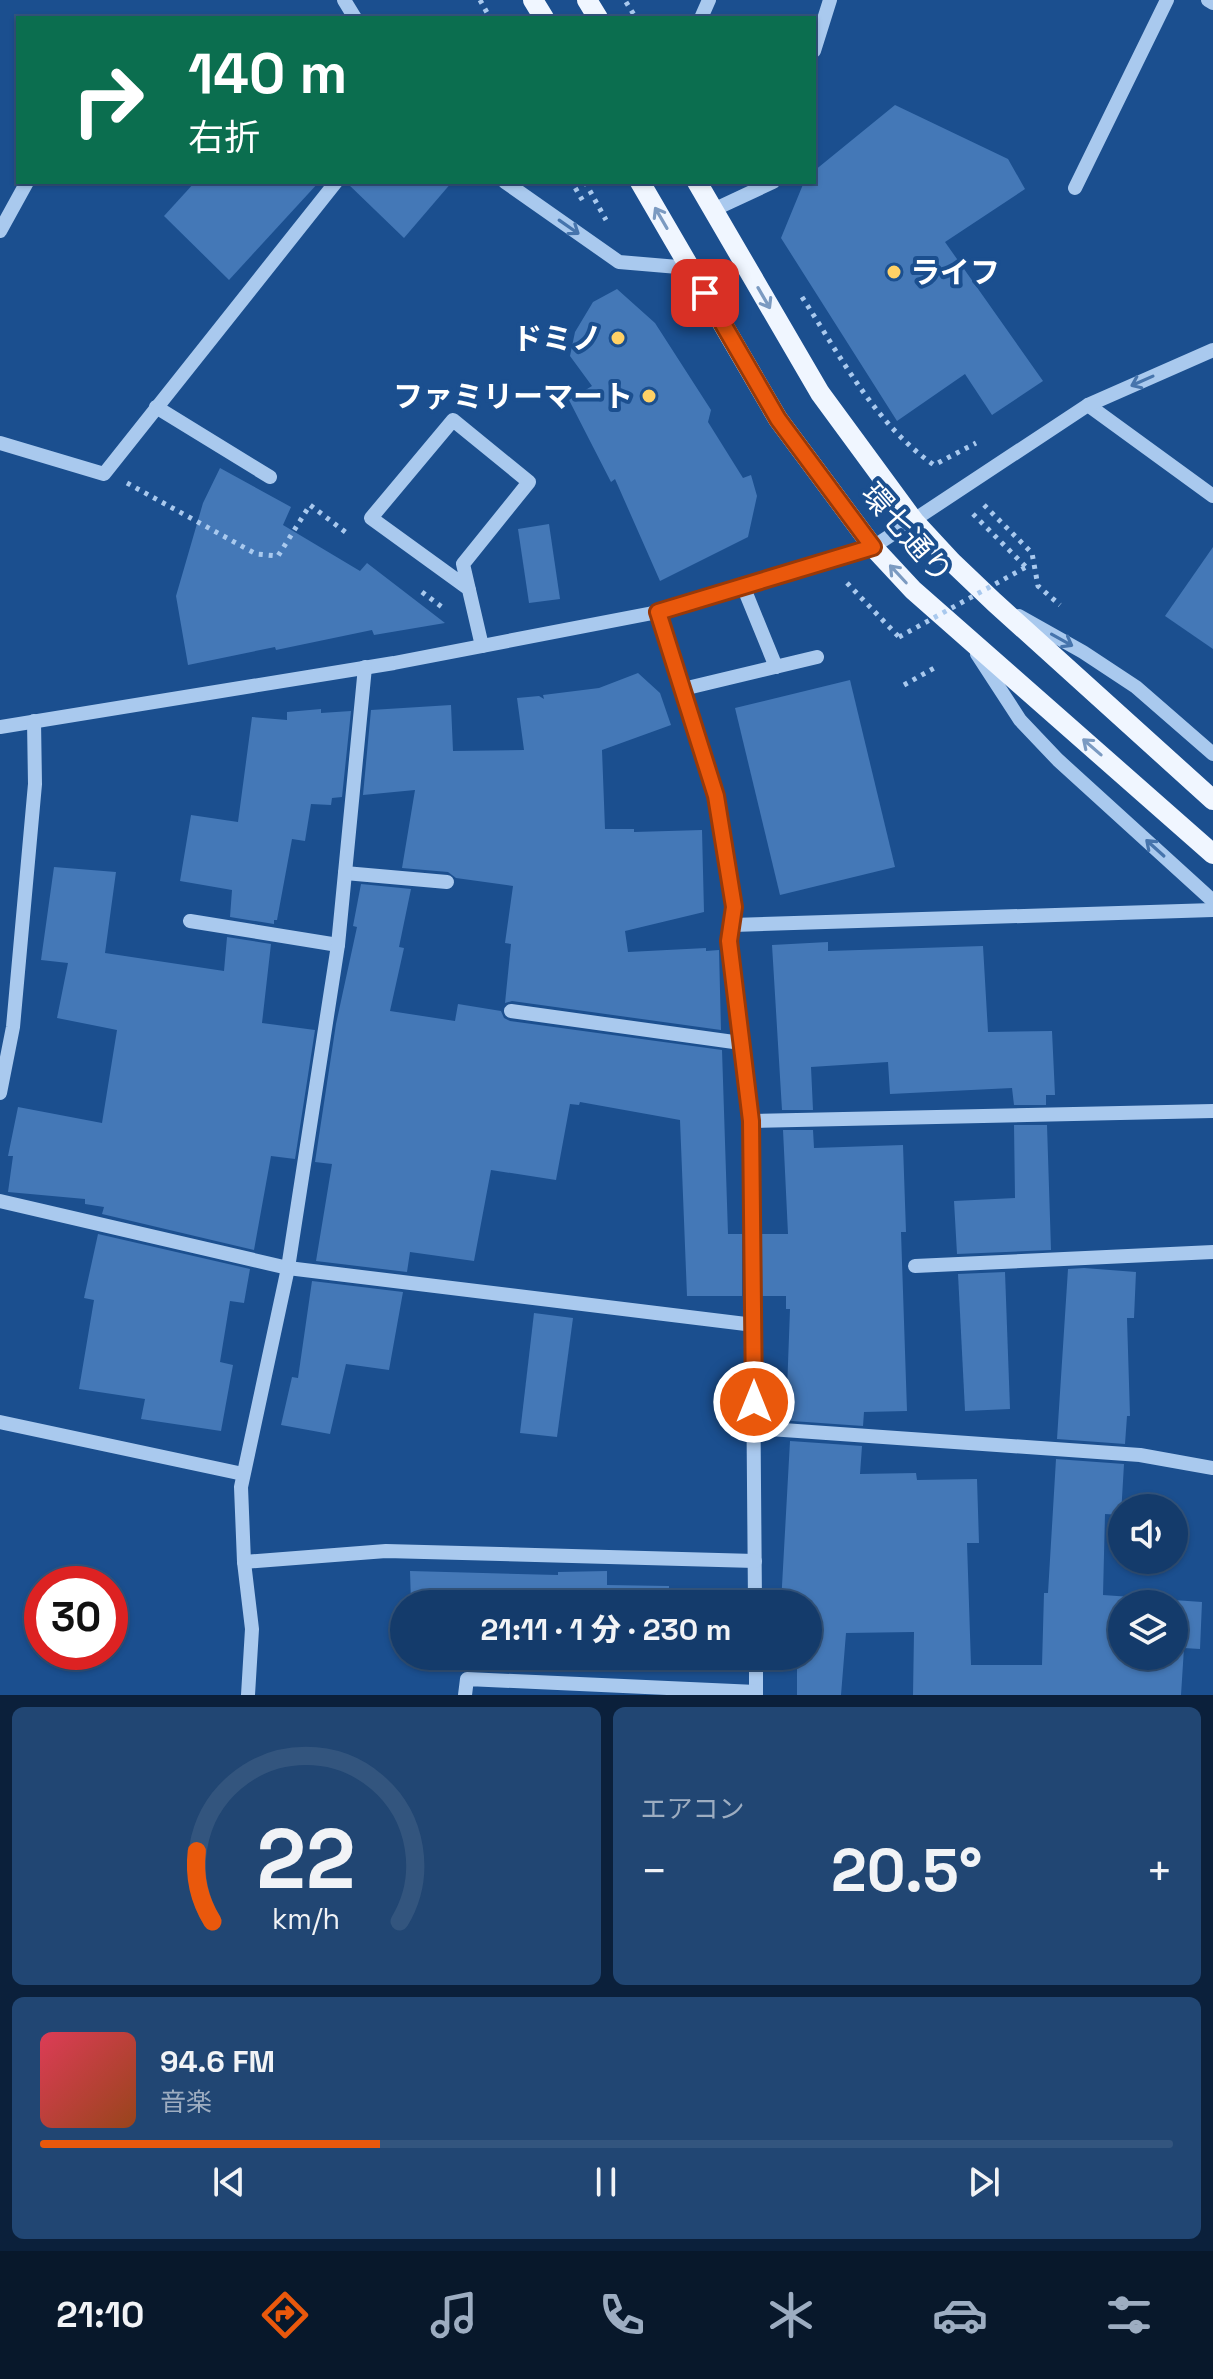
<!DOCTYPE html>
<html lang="ja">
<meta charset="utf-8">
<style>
body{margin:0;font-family:"Space Grotesk","Noto Sans JP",sans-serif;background:#214673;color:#f1f3f6;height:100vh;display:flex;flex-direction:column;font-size:30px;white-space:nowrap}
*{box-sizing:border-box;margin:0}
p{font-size:26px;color:#9dadc1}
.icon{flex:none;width:44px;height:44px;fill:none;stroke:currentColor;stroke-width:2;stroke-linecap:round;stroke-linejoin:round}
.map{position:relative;height:1695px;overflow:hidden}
.sheet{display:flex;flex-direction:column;gap:12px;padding:12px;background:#0b203b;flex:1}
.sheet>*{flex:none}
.banner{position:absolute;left:16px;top:16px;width:800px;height:168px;border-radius:0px;box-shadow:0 2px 6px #0004,0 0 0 2px #33557e;background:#0b6e4f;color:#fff;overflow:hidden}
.tools{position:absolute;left:1108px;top:1494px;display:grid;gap:16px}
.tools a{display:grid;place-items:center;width:80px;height:80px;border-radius:50%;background:#143b6b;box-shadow:0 2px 6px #0004,0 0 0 2px #33557e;font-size:40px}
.speed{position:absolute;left:24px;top:1566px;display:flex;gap:16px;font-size:40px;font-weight:700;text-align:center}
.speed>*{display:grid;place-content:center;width:104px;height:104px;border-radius:50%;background:#143b6b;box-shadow:0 2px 6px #0004,0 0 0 2px #33557e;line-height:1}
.speed .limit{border:12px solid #d22;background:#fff;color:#111}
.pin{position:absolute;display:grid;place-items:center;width:68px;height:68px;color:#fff;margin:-34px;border-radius:16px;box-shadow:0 4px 12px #0006}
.me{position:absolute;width:88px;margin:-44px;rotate:0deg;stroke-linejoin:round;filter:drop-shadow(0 0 6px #0008)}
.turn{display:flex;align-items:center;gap:28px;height:168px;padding:0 40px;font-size:36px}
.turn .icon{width:104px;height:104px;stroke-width:2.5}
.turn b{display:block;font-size:56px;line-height:68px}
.big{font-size:60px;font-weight:800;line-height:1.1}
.sheet .card{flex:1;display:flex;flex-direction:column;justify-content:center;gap:12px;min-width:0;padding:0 28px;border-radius:12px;background:#214673}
.sheet .dial{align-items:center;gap:0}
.dial svg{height:208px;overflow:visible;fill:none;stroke:#33557e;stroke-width:7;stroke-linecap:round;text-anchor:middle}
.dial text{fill:#f1f3f6;stroke:none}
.song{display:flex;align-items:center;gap:24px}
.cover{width:96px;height:96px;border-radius:12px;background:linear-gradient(135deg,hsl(350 70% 55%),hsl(20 70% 35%))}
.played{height:8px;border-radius:4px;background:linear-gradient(90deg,#ea580c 30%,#33557e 30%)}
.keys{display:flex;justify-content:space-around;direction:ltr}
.heat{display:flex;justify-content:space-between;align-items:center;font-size:44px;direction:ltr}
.sheet .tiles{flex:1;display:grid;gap:12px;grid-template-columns:1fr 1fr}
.card:last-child{grid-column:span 2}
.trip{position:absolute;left:390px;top:1590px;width:432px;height:80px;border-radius:40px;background:#143b6b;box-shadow:0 2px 6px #0004,0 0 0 2px #33557e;font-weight:800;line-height:80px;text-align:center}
.menu{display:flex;height:128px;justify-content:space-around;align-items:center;background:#08182b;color:#9dadc1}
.menu .icon{width:56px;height:56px}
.menu .selected{color:#ea580c}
.menu b{font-size:36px;color:#f1f3f6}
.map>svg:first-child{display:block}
.building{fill:#4478b7;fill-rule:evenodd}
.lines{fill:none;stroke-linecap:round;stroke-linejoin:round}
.path{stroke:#a9c9ee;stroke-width:5;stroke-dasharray:4 6;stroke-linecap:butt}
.minor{stroke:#a9c9ee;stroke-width:14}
.major{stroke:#f0f6ff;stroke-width:20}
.path-bridge{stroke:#a9c9ee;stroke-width:5;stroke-dasharray:4 6;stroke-linecap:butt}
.oneway{stroke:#7b9ac1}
.oneway2{stroke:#4674ac}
.route-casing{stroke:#983908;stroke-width:20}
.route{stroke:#ea580c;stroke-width:14}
.poi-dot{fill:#ffd166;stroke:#1b4f8f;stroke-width:3}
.labels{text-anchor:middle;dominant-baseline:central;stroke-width:8;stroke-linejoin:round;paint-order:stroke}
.poi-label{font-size:30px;font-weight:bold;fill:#fff;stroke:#1b4f8f;text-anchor:end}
.street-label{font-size:30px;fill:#fff;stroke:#1b4f8f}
</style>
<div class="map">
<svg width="1213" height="1695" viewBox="0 0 1213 1695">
<rect width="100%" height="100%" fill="#1b4f8f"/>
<g class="building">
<polygon points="895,105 1008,159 1025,189 945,242 1043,381 992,415 965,374 897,421 781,238 804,182 814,182 814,171"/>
<polygon points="195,182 319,182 229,280 164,216"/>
<polygon points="346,182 452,182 404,238"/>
<polygon points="617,289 655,323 711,410 708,422 743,478 751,475 757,496 748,537 660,581 615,479 611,482 569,400 592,386 570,356 575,332 593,302"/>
<polygon points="220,468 291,507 283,525 360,571 367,563 445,623 374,635 372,630 276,650 275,647 188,665 176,596 203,503"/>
<polygon points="549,524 560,599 529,603 518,529"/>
<polygon points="1213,547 1213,649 1165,616"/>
<polygon points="638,673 660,693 671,725 602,750 605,829 634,829 634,832 702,830 704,912 625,931 628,952 706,948 706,951 719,950 721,1030 512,1001 505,1003 511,944 505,943 513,886 456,878 448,872 402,868 415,790 363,795 371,710 451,705 453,751 524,750 517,698 539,696 544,699 543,695 599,688"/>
<polygon points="850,680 895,867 780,895 735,708"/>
<polygon points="321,709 321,713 351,711 342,797 332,798 331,805 311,804 305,841 292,839 277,920 274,920 274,924 230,917 232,890 180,881 191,815 238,822 252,717 287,720 287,712"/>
<polygon points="54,867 116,872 105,953 224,971 227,937 271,944 262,1023 315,1030 295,1159 271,1156 254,1250 102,1214 104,1207 85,1204 85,1199 8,1192 13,1156 8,1156 18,1107 102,1123 117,1030 57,1018 68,963 41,960"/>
<polygon points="361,884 411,889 399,947 404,948 390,1011 455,1021 458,1004 501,1011 504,1018 510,1021 722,1050 728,1234 742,1234 742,1296 687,1296 680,1120 580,1102 579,1105 570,1104 556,1180 491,1170 474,1261 410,1252 407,1272 316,1261 332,1164 315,1162 336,1024 357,927 353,926"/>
<polygon points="828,942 828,951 983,946 988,1032 1052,1031 1055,1095 1046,1095 1046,1105 1014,1105 1012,1088 890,1094 888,1062 811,1067 813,1110 782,1110 772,945"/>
<polygon points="1014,1125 1047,1125 1051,1250 957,1254 954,1201 1015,1198"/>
<polygon points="783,1130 813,1130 814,1148 903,1145 906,1232 901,1232 907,1411 864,1412 863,1426 778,1420 778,1390 787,1391 790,1309 786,1309 786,1296 762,1296 762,1234 788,1234"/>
<polygon points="98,1234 250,1269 244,1303 230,1301 220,1362 233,1365 221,1431 141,1419 145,1399 79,1389 94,1300 84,1298"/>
<polygon points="1084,1268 1136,1272 1134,1318 1127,1318 1130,1416 1127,1416 1125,1444 1057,1439 1068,1269"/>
<polygon points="1005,1272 1010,1409 965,1411 958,1274"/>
<polygon points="312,1281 403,1292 389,1370 346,1364 330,1434 281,1425 292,1377 298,1378"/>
<polygon points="534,1313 573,1318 557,1437 520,1433"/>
<path d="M790 1441 862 1446 860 1474 916 1473 917 1480 977 1479 979 1543H967L971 1665H1042L1044 1593H1048L1056 1459 1124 1464 1121 1515 1105 1514 1103 1595 1202 1602 1200 1649 1184 1648 1181 1695H913L914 1632 846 1633 841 1695H797V1656H808V1604H781ZM1122 1604H1174V1656H1122Z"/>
<polygon points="410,1571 558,1575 558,1572 607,1571 607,1585 669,1586 669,1604 411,1604"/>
<polygon points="412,1656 669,1656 669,1672 562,1672 562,1668 412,1665"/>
</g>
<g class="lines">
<g class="path">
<polyline points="480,0 490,18"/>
<polyline points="626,2 636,18"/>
<polyline points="578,182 573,184 584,203"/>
<polyline points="585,182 606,220"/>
<path d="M802 297C841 357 875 424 934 465L976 443"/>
<polyline points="127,483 256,554 278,556 310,505 348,534"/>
<polyline points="984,505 1032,553 1038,586 1060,605"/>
<polyline points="973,514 1026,567"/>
<polyline points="847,583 899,637"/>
<polyline points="422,592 446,610"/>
<polyline points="904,685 936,667"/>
</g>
<g class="minor">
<polyline points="344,0 355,18"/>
<polyline points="1208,0 1213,3"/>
<polyline points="701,18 709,0"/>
<polyline points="814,51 830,0"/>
<polyline points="505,182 619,262 690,268"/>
<polyline points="1075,188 1167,0"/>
<polyline points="713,210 773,182"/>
<polyline points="0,231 27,182"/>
<polyline points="1088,405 1213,496"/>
<polyline points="156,407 270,477"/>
<polyline points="0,443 104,474 336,182"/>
<polyline points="743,586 776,667"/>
<polyline points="469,589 371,518 453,420 529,482 463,564 482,646"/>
<polyline points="658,612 716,796 734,907 729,941 751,1121 755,1604"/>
<polyline points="1019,616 1083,652 1136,687 1213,754"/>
<polyline points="977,654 1020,720 1058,760 1213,901"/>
<polyline points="683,689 817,657"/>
<polyline points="0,727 394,663 658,612 873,547 1088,405 1213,350"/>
<polyline points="345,873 447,882"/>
<polyline points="190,921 338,945"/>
<polyline points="733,925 1213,910"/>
<polyline points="511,1011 741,1043"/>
<polyline points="0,1093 13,1027 35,784 34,721"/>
<polyline points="751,1121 1213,1111"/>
<polyline points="0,1201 288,1268 754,1325"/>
<polyline points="915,1266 1213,1252"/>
<polyline points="0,1422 243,1474"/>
<polyline points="754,1428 1140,1455 1213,1468"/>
<polyline points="244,1562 386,1551 755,1561"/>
<polyline points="756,1656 756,1695"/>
<polyline points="248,1695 252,1629 244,1562 241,1487 288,1268 338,945 365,667"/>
<polyline points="465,1695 467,1679 756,1692"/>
</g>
<g class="major">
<polyline points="533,0 544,18"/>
<polyline points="587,0 598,18"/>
<polyline points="640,182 778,419 873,547 913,590 1213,854"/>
<polyline points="697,182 820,393 914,521 952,562 994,602 1213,800"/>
</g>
<polyline class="path-bridge" points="899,637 1026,567"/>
</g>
<defs><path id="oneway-shaft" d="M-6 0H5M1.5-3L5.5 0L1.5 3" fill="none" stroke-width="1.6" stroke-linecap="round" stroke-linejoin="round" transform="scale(2)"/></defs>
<g class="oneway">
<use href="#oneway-shaft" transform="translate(661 218) rotate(-120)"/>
<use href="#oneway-shaft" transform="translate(764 298) rotate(60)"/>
<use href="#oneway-shaft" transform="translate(898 574) rotate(-133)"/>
<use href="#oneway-shaft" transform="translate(1092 747) rotate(-139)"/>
</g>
<g class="oneway2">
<use href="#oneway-shaft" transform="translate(569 227) rotate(35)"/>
<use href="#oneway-shaft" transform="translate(1142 381) rotate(156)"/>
<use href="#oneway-shaft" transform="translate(1062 640) rotate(29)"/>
<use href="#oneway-shaft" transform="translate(1155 848) rotate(-138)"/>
</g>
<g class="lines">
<defs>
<polyline id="route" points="705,293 778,419 873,547 658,612 716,796 734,907 729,941 751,1121 754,1402"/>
</defs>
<use href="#route" class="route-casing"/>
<use href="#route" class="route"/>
</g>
<g class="poi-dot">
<circle cx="894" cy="272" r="8"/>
<circle cx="618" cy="338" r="8"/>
<circle cx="649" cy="396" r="8"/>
</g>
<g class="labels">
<g class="poi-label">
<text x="910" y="272" text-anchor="start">ライフ</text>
<text x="602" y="338">ドミノ</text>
<text x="633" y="396">ファミリーマート</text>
</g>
<g class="street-label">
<text transform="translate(907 533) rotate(49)">環七通り</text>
</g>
</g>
</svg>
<div class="tools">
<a><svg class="icon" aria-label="sound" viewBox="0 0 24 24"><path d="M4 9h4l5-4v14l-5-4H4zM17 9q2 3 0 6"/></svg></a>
<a><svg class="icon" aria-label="layers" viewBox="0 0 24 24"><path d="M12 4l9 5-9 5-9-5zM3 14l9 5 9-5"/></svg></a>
</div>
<div class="speed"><div class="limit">30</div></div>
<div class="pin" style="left:705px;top:293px;background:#d93025"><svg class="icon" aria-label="arrive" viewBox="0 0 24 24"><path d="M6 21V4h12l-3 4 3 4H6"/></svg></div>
<svg class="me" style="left:754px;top:1402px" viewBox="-20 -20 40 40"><circle r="17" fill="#ea580c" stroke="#fff" stroke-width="3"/><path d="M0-11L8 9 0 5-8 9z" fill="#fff"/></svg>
<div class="trip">21:11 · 1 分 · 230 m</div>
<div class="banner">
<div class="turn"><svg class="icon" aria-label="right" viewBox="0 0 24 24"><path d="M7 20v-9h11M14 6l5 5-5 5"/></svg><div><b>140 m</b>右折</div></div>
</div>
</div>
<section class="sheet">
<div class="tiles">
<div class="card dial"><svg viewBox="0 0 100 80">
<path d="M14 69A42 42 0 1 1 86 69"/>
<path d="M14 69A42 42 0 0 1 8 42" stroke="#ea580c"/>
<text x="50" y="56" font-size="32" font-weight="700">22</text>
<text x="50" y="72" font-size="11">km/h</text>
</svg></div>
<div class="card"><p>エアコン</p>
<div class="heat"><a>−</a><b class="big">20.5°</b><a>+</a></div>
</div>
<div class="card">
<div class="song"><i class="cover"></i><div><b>94.6 FM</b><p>音楽</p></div></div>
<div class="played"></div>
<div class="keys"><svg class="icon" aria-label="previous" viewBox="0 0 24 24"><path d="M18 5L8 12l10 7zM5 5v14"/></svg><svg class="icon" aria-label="pause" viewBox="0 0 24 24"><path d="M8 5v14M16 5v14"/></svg><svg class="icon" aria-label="next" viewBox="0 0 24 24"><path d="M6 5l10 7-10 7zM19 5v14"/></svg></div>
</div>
</div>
</section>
<nav class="menu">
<b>21:10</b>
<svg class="icon selected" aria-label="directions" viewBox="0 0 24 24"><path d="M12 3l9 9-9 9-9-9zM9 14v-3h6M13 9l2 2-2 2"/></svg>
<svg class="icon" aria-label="music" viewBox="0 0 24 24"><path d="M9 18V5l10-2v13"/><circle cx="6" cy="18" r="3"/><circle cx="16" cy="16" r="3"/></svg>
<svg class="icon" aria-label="phone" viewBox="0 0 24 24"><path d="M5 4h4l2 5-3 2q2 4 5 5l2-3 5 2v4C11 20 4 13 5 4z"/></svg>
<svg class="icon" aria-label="climate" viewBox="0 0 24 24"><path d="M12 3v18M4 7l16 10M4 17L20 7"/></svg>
<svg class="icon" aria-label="car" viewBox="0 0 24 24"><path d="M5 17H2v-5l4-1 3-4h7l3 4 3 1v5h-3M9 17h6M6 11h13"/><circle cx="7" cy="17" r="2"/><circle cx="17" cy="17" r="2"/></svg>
<svg class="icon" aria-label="filters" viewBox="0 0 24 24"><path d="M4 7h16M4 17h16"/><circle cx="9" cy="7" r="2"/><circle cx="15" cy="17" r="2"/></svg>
</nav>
